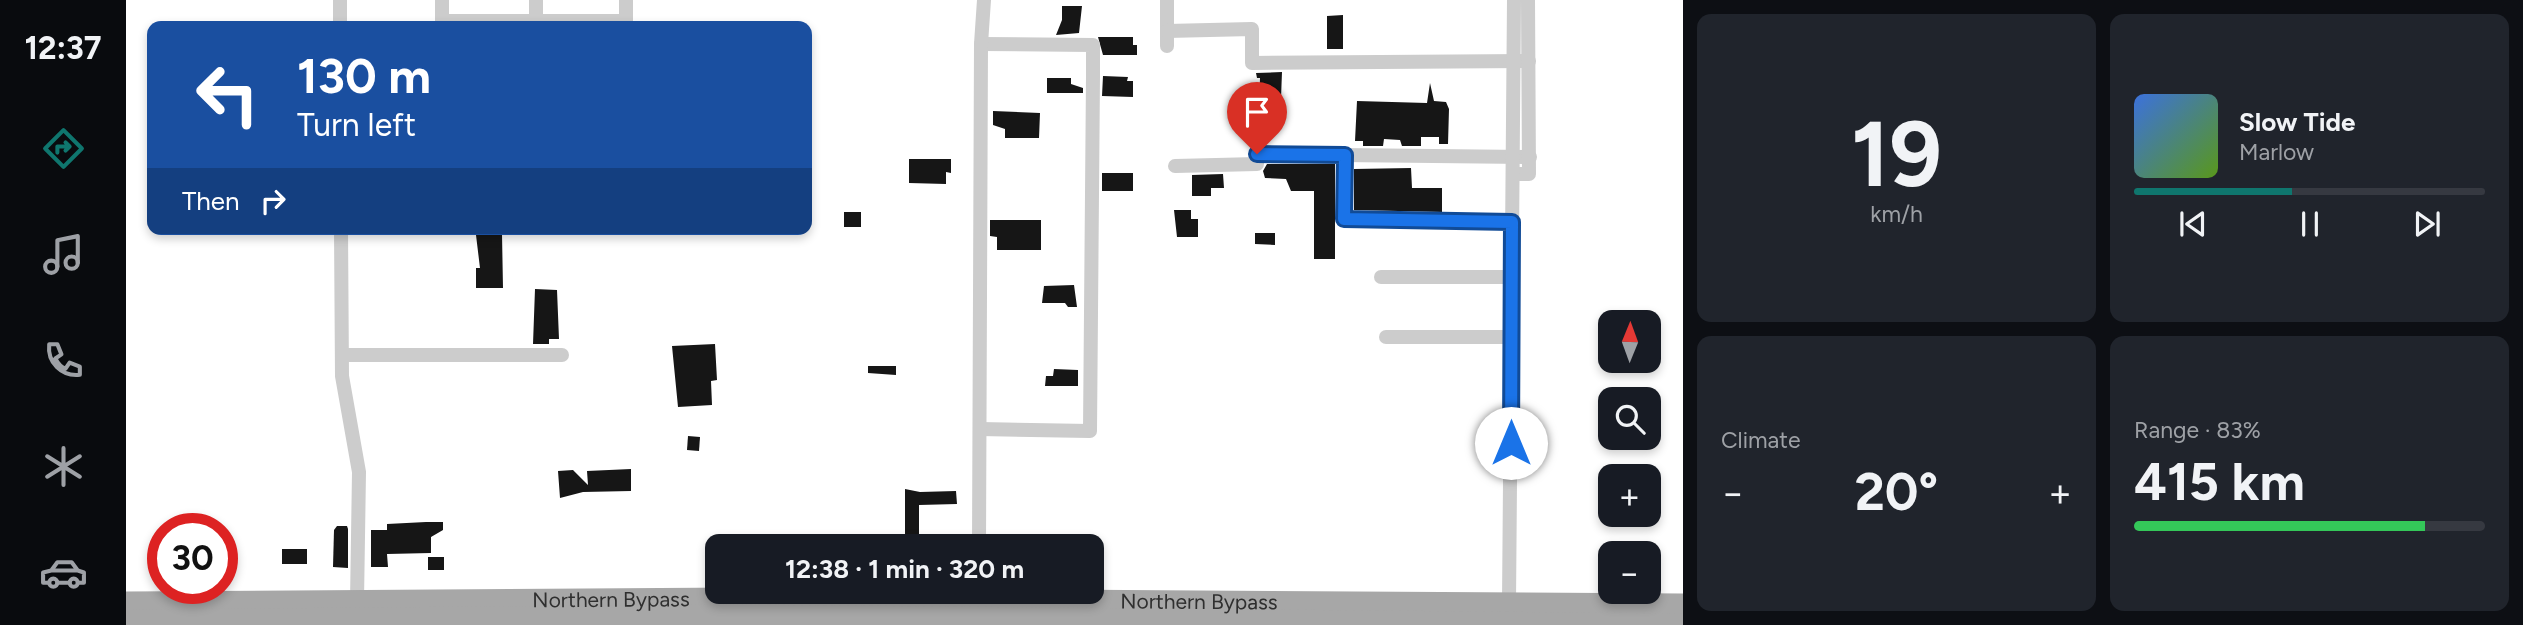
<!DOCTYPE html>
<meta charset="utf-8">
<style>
body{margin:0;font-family:Figtree,sans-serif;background:#20242c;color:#f1f3f6;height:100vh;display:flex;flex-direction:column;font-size:26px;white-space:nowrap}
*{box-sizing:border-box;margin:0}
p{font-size:23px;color:#9ea1a6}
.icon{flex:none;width:38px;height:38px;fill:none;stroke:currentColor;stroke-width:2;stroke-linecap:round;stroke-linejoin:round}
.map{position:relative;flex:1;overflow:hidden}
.sheet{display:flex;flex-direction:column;gap:14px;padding:14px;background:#0d0f14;width:840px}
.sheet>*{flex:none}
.top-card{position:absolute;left:21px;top:21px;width:665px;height:214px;border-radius:14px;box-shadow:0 4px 10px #0003;background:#1a4fa0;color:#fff;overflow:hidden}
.needle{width:46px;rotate:1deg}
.tools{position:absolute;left:1472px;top:310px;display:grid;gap:14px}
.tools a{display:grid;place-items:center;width:63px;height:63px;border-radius:14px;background:#171b24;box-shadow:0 4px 10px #0003;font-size:35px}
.speed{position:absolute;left:21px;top:513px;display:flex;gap:14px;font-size:35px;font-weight:700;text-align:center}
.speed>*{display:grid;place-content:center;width:91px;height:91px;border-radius:50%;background:#171b24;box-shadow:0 4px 10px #0003;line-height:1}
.speed .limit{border:10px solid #d22;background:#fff;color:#111}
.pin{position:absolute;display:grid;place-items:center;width:60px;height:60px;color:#fff;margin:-72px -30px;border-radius:50% 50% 50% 0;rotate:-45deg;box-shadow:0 0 7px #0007}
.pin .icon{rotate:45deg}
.me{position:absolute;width:77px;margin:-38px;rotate:0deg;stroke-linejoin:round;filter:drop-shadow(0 0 5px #0008)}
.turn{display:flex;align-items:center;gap:24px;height:147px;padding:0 35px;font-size:32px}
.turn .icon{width:91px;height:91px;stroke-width:2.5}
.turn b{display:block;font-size:49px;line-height:60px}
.then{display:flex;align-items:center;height:66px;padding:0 35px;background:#0003;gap:14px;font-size:26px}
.big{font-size:52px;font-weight:700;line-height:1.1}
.sheet .card{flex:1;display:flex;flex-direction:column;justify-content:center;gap:10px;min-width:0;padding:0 24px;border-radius:14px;background:#20242c}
.sheet .dial{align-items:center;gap:0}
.dial b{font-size:91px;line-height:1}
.song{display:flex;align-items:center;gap:21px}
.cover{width:84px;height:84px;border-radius:10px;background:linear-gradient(135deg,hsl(220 70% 55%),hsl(90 70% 35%))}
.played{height:7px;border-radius:4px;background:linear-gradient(90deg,#0f766e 45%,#363941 45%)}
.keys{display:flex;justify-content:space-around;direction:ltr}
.heat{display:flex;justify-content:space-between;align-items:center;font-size:38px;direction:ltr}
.charge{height:10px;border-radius:5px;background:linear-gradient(90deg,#34c759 83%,#363941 0)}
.sheet .tiles{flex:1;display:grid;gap:14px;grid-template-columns:repeat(2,1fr)}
.trip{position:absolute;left:579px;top:534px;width:399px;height:70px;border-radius:14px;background:#171b24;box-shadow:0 4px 10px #0003;font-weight:700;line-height:70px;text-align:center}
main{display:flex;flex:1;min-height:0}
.tabs{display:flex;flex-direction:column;width:126px;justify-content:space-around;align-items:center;background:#090b0e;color:#9ea1a6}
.tabs .icon{width:49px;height:49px}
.tabs .on{color:#0f766e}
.tabs b{font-size:32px;color:#f1f3f6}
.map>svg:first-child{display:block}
.building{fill:#161616}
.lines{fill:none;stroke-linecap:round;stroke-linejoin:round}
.street{stroke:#ccc;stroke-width:14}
.primary{stroke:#a7a7a7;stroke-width:21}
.route-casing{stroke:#114b97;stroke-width:18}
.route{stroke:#1a73e8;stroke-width:12}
.labels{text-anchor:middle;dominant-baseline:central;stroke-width:7;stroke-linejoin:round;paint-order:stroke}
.street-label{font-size:21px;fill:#2f2f2f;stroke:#fff}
</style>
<main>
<nav class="tabs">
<b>12:37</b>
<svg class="icon on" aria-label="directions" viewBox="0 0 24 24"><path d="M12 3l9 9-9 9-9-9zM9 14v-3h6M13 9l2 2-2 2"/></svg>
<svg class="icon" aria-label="music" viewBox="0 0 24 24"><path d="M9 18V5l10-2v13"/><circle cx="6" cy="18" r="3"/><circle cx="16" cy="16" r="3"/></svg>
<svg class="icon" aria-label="phone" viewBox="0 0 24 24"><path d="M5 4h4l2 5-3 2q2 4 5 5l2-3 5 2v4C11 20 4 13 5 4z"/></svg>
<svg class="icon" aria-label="climate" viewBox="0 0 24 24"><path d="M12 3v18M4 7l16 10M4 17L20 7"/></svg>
<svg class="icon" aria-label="car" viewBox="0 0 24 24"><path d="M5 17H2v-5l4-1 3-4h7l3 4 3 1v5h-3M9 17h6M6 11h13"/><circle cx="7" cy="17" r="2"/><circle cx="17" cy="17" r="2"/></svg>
</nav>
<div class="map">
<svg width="1557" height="625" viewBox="0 0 1557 625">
<rect width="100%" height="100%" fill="#fff"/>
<g class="building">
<polygon points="936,6 956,6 953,33 930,35 936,20"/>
<polygon points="1217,15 1217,49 1201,49 1201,16"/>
<polygon points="972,37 1007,37 1007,45 1011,45 1011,55 977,55"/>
<polygon points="1156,72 1155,98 1144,99 1144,108 1133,109 1134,78 1131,78 1130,73"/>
<polygon points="977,76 1002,77 1001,81 1007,81 1007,97 976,96"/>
<polygon points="921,78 945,78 945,84 957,88 957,93 921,93"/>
<polygon points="1304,83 1308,101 1320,102 1323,109 1322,144 1313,144 1313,137 1295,137 1295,146 1276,146 1274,140 1258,139 1257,146 1237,146 1237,141 1229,141 1231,101 1301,103"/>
<polygon points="867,111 914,113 913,138 879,138 879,129 867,125"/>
<polygon points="783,159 825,159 825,173 820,172 820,184 783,183"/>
<polygon points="1141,164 1209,164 1209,259 1188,259 1188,191 1165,191 1160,179 1139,178 1137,171"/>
<polygon points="1285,168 1286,188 1316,188 1316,212 1228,210 1228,169"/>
<rect x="976" y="173" width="31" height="18"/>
<polygon points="1097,174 1098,188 1085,188 1085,196 1066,196 1066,175"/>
<polygon points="1048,210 1065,210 1065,219 1072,219 1072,237 1051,237"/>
<rect x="718" y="212" width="17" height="15"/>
<polygon points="864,220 915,220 915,250 871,250 871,237 864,236"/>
<polygon points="1129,233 1149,233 1149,245 1129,244"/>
<polygon points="376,234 377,288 350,288 350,268 354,268 350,235"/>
<polygon points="948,285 951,307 942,307 939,303 916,303 918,286"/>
<polygon points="409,289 431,290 433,339 423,339 423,344 407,344"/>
<polygon points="589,344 591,380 585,381 586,405 552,407 546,346"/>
<polygon points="742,366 770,366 770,375 742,373"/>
<polygon points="928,369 952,370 952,386 919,386 920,376 927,376"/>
<polygon points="562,436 574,437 573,451 561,450"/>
<polygon points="505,469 505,491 457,492 434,498 432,471 447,470 462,485 461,471"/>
<polygon points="779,489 794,492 830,491 831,504 793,505 793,546 779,546"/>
<polygon points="300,522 317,522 317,530 305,537 305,553 261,554 262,567 245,567 245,530 261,530 261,524"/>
<polygon points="211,526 221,526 222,529 222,568 207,567 208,530"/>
<rect x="156" y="549" width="25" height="15"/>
<rect x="302" y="557" width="16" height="13"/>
</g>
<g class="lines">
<g class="street">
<polyline points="214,0 214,26"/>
<polyline points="1041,0 1041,46"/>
<polyline points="316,21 500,21 500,0"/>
<polyline points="410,21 410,0"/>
<polyline points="316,26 316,0"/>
<polyline points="1041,31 1126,29 1126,63 1403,61"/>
<polyline points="1219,155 1218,220 1386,222"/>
<polyline points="1049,166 1131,164 1131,154 1404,157"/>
<polyline points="1387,174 1403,174 1402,0"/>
<polyline points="215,229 216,376 233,472 231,601"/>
<polyline points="1255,277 1386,277"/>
<polyline points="1260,337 1385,337"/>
<polyline points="216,355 436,355"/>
<polyline points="854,429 964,431 967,76 967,45 855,44"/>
<polyline points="853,546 855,44 858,0"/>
<polyline points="1383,603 1388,0"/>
</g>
<g class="primary">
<path id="s1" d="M0 602 610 598 1557 604"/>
<polyline points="0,620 609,615 1557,624"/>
</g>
</g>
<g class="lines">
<defs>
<polyline id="route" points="1131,154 1219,155 1218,219 1386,222 1385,443"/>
</defs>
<use href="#route" class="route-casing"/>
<use href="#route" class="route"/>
</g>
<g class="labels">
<g class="street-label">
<text stroke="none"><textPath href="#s1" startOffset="485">Northern Bypass</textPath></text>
<text stroke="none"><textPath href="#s1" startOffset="1073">Northern Bypass</textPath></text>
</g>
</g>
</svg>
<div class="tools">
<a><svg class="needle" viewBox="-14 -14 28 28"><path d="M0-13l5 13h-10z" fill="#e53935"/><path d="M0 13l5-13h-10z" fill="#9ea1a6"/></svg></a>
<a><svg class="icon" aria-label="search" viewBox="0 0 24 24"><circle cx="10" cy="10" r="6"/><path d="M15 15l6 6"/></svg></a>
<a>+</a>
<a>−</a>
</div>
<div class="speed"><div class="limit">30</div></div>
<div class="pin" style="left:1131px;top:154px;background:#d93025"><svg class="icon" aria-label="arrive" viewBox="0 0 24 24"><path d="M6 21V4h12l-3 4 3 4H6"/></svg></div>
<svg class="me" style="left:1385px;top:443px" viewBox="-20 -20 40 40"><circle r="19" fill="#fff"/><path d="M0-13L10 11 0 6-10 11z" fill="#1a73e8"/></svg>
<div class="trip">12:38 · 1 min · 320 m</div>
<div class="top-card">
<div class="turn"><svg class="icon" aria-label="left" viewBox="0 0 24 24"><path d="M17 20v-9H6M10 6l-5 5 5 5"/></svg><div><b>130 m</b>Turn left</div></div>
<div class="then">Then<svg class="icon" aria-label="right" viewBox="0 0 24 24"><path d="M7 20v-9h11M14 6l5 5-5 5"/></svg></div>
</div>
</div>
<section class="sheet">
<div class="tiles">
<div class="card dial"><b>19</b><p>km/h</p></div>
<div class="card">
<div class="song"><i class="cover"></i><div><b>Slow Tide</b><p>Marlow</p></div></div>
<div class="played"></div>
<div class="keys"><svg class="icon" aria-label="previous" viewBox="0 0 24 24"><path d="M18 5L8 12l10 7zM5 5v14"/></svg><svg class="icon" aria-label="pause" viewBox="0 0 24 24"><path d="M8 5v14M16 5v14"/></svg><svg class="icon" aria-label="next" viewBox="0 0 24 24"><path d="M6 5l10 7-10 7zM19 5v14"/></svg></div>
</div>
<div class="card"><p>Climate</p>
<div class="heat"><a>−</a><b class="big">20°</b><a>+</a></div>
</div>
<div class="card"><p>Range · 83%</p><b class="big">415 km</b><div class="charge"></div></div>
</div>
</section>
</main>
